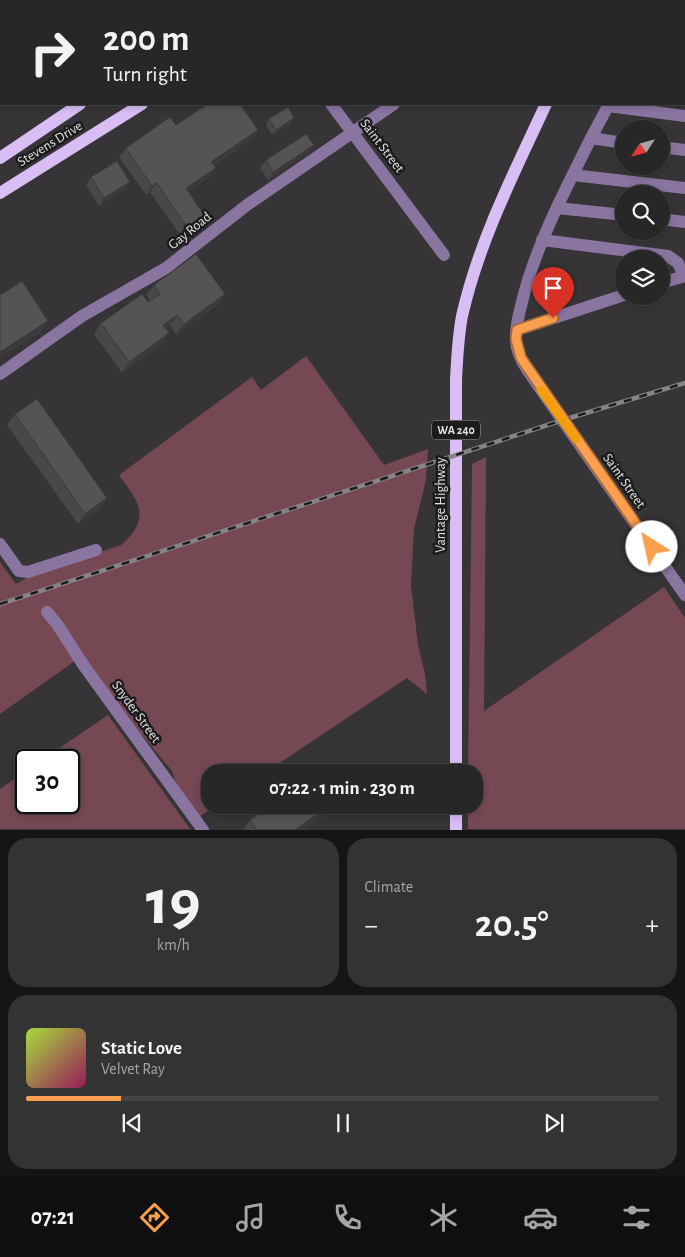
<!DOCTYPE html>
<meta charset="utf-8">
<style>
body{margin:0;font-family:"Alegreya Sans",sans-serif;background:#343334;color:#f1f3f6;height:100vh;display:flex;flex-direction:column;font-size:19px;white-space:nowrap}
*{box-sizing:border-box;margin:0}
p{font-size:16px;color:#a5a5a8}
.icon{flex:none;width:28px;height:28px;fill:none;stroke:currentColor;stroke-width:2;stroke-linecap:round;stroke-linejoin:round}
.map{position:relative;height:830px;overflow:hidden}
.details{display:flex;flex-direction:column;gap:8px;padding:8px;background:#161516;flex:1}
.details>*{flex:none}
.hud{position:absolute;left:0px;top:0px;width:685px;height:105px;box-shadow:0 2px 8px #0003,0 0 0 1px #444445;background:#282728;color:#f1f3f6;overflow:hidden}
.needle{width:32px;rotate:234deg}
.tools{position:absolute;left:615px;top:120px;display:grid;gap:10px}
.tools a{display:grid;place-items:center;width:55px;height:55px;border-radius:50%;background:#282728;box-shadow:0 2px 8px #0003,0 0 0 1px #444445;font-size:25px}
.speed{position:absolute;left:15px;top:749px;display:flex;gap:10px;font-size:25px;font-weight:700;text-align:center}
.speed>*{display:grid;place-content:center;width:65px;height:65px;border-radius:50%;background:#282728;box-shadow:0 2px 8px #0003,0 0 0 1px #444445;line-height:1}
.speed .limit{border:2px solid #111;border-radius:8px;background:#fff;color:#111}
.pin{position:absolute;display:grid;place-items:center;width:42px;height:42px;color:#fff;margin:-51px -21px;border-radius:50% 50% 50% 0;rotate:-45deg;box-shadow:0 0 5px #0007}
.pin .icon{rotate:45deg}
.me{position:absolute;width:55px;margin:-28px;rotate:325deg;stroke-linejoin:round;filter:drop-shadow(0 0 4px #0008)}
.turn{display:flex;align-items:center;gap:18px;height:105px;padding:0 20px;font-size:22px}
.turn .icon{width:65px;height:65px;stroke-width:2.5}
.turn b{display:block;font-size:35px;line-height:42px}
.big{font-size:38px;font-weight:600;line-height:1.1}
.details .widget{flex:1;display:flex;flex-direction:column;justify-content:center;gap:8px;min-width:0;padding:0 18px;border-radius:20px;background:#343334}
.details .dial{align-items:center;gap:0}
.dial b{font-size:65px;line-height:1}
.song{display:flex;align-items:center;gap:15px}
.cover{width:60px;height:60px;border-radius:8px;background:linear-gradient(135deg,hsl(80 70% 55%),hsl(330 70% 35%))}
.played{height:5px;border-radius:2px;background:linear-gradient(90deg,#fa9f4e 15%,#444445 15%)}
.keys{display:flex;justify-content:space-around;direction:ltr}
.heat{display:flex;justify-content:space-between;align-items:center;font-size:28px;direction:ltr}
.details .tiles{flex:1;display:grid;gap:8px;grid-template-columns:1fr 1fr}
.widget:last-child{grid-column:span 2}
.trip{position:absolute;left:201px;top:764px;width:282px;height:50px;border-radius:20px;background:#282728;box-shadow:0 2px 8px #0003,0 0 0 1px #444445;font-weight:600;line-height:50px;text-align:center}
.menu{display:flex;height:80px;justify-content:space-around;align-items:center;background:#101010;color:#a5a5a8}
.menu .icon{width:35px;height:35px}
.menu .current{color:#fa9f4e}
.menu b{font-size:22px;color:#f1f3f6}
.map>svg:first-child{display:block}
.green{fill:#754854}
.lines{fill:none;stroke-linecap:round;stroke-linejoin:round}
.minor{stroke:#8a75a1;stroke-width:12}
.major{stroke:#d8bef4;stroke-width:12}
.highway{stroke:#eee4f9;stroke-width:15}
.rail-casing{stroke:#868486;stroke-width:4.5}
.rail{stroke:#1d1c1d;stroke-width:2.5;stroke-dasharray:8;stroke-linecap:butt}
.wall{fill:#4a4749}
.shaded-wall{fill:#3c3a3c}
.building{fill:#565355;stroke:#3c3a3c}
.route-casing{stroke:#a26733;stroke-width:12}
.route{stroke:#fa9f4e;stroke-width:9}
.slow{stroke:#f59e0b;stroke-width:9}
.labels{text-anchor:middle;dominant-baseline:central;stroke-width:5;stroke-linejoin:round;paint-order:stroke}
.shield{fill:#1d1c1d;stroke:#a8a7a8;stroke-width:1}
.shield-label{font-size:12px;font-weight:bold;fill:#e3e2e3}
.street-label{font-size:14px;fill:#e3e2e3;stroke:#1d1c1d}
</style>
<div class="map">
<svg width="685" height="830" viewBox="0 0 685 830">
<rect width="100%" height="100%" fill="#363436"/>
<g class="green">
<path d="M306 356 384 465 428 449 426 480 414 529 411 585 418 645 425 674 427 694 407 678 266 772H210V805H217L197 818 180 798 172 771 121 710 82 656 0 714V562L16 584 30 576 121 545C152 518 139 502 119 475L252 377 261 390Z"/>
<polygon points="486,457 484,711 664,587 685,618 685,829 468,829 468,805 475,805 475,772 468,772 472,464"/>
<polygon points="108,715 190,829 0,829 0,789 26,771 26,802 69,802 69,760 42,760"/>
</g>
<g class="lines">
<g class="minor">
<polyline points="255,0 256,1"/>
<polyline points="684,81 685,81"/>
<polyline points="331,104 444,255"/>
<polyline points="608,106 685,116"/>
<polyline points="591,138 609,104"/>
<path d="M624 143 591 138C565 191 536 244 522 302 519 314 515 327 516 340 516 351 522 362 528 371L685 595"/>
<polyline points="661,147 685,150"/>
<polyline points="573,175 685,188"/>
<polyline points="557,208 624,215"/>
<polyline points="661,219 685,222"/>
<polyline points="542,240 668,256 678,263 684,276"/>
<polyline points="661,283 685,276"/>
<polyline points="517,330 624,295"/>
<polyline points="0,374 82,316 166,268 247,205 394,104"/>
<polyline points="0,544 19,571 28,572 96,550"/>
<polyline points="47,612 57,624 84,666 203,830"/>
</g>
<g class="major">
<polyline points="243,1 245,0"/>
<polyline points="295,1 297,0"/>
<polyline points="0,158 80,104"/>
<polyline points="0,193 142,104"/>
<path d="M456 772V380C457 359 458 337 462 316 479 241 514 173 546 104"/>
<polyline points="456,805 456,830"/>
</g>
<polyline class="highway" points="594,1 596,0"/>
<defs>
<polyline id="rail" points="0,604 563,420 685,383"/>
</defs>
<use href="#rail" class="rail-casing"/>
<use href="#rail" class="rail"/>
</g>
<g class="wall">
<polygon points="269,119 291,123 272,135 266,125"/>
<polygon points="176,125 258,130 252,139 214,165 209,177 188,192 204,215 198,224 181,236 150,192 146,195 119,157 126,148"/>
<polygon points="308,153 268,180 260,168 266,160"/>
<polygon points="91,177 124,190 99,206 86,185"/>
<polygon points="154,285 225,294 218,305 176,334 170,325 166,328 169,333 162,344 122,373 94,334 101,323 150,301 146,295"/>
<polygon points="15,414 100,509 78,524 7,425"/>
<polygon points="330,811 303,830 243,830 250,820"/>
</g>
<g class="shaded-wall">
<polygon points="294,118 291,123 272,135 276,130"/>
<polygon points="258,130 252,139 205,170 211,162"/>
<polygon points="314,145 308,153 268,180 273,172"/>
<polygon points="216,168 209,177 180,197 186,188"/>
<polygon points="130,182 124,190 99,206 104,198"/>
<polygon points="157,183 150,192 146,195 152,186"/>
<polygon points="204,215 198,224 181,236 187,227"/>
<polygon points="225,294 218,305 176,334 184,324"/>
<polygon points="177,315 170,325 156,335 163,325"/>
<polygon points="48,321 41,332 0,358 0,352"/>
<polygon points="169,333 162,344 122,373 129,362"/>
<polygon points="107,498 100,509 78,524 85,514"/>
<polygon points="330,805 334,805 330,811 303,830 295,830"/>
</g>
<g class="building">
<polygon points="208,104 240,104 258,130 211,162 216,168 186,188 204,215 187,227 157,183 152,186 126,148 170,117 176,125"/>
<polygon points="288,107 294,118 276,130 269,119"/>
<polygon points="306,134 314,145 273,172 266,160"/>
<polygon points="117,161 130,182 104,198 91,177"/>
<polygon points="196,254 225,294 184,324 177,315 163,325 169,333 129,362 101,323 142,294 148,302 160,294 154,285"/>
<polygon points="22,281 48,321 0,352 0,295"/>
<polygon points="37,399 107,498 85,514 15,414"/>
<polygon points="271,805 330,805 295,830 257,830 250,820"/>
</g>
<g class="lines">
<defs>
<polyline id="route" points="553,318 517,330 516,339 521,358 652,547"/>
</defs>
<use href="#route" class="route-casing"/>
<use href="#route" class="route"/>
<polyline class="slow" points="541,390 576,439"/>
</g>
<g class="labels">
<rect class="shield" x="432" y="420.5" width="48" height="19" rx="4"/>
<g class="shield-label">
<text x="456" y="430">WA 240</text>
</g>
<g class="street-label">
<text transform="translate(50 144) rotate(-32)">Stevens Drive</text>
<text transform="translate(382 146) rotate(53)">Saint Street</text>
<text transform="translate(190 231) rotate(-39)">Gay Road</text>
<text transform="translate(624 481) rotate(55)">Saint Street</text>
<text transform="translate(441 505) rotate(-90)">Vantage Highway</text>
<text transform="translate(136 712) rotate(54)">Snyder Street</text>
</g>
</g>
</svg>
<div class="tools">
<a><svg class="needle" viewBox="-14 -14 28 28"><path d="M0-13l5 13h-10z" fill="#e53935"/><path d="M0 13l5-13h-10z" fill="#a5a5a8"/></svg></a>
<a><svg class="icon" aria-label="search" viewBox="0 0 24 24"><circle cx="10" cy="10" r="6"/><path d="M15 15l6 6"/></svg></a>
<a><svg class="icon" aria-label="layers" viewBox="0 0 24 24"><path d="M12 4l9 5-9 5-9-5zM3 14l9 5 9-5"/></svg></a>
</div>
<div class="speed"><div class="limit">30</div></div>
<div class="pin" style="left:553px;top:318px;background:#d93025"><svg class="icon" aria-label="arrive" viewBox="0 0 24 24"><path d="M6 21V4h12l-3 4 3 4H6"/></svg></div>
<svg class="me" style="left:652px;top:547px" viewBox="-20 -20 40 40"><circle r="19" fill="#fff"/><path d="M0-13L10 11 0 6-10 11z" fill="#fa9f4e"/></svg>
<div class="trip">07:22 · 1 min · 230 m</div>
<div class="hud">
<div class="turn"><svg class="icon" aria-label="right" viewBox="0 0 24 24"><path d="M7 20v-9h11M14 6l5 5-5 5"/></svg><div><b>200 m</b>Turn right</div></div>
</div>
</div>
<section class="details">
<div class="tiles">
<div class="widget dial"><b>19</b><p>km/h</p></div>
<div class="widget"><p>Climate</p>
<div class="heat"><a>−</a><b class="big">20.5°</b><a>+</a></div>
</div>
<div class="widget">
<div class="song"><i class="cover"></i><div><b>Static Love</b><p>Velvet Ray</p></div></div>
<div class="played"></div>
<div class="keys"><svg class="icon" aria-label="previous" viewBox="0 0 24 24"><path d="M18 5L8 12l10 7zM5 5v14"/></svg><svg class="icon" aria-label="pause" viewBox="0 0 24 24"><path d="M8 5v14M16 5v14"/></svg><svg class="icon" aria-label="next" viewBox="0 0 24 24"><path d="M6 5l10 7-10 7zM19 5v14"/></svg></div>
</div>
</div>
</section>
<nav class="menu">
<b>07:21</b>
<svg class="icon current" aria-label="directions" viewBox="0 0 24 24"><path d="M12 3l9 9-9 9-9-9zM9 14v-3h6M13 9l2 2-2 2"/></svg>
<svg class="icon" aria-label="music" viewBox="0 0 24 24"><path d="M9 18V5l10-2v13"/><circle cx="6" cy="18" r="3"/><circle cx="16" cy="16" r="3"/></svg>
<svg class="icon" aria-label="phone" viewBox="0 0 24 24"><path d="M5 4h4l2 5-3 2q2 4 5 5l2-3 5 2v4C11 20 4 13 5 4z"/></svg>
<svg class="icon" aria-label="climate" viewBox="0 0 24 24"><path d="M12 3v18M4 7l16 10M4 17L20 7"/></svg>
<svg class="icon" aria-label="car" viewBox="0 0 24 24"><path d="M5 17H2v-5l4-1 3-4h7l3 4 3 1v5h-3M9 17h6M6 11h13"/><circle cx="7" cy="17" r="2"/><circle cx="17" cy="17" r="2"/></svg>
<svg class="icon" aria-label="filters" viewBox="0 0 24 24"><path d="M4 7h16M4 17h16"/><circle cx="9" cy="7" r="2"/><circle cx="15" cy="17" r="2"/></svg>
</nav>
